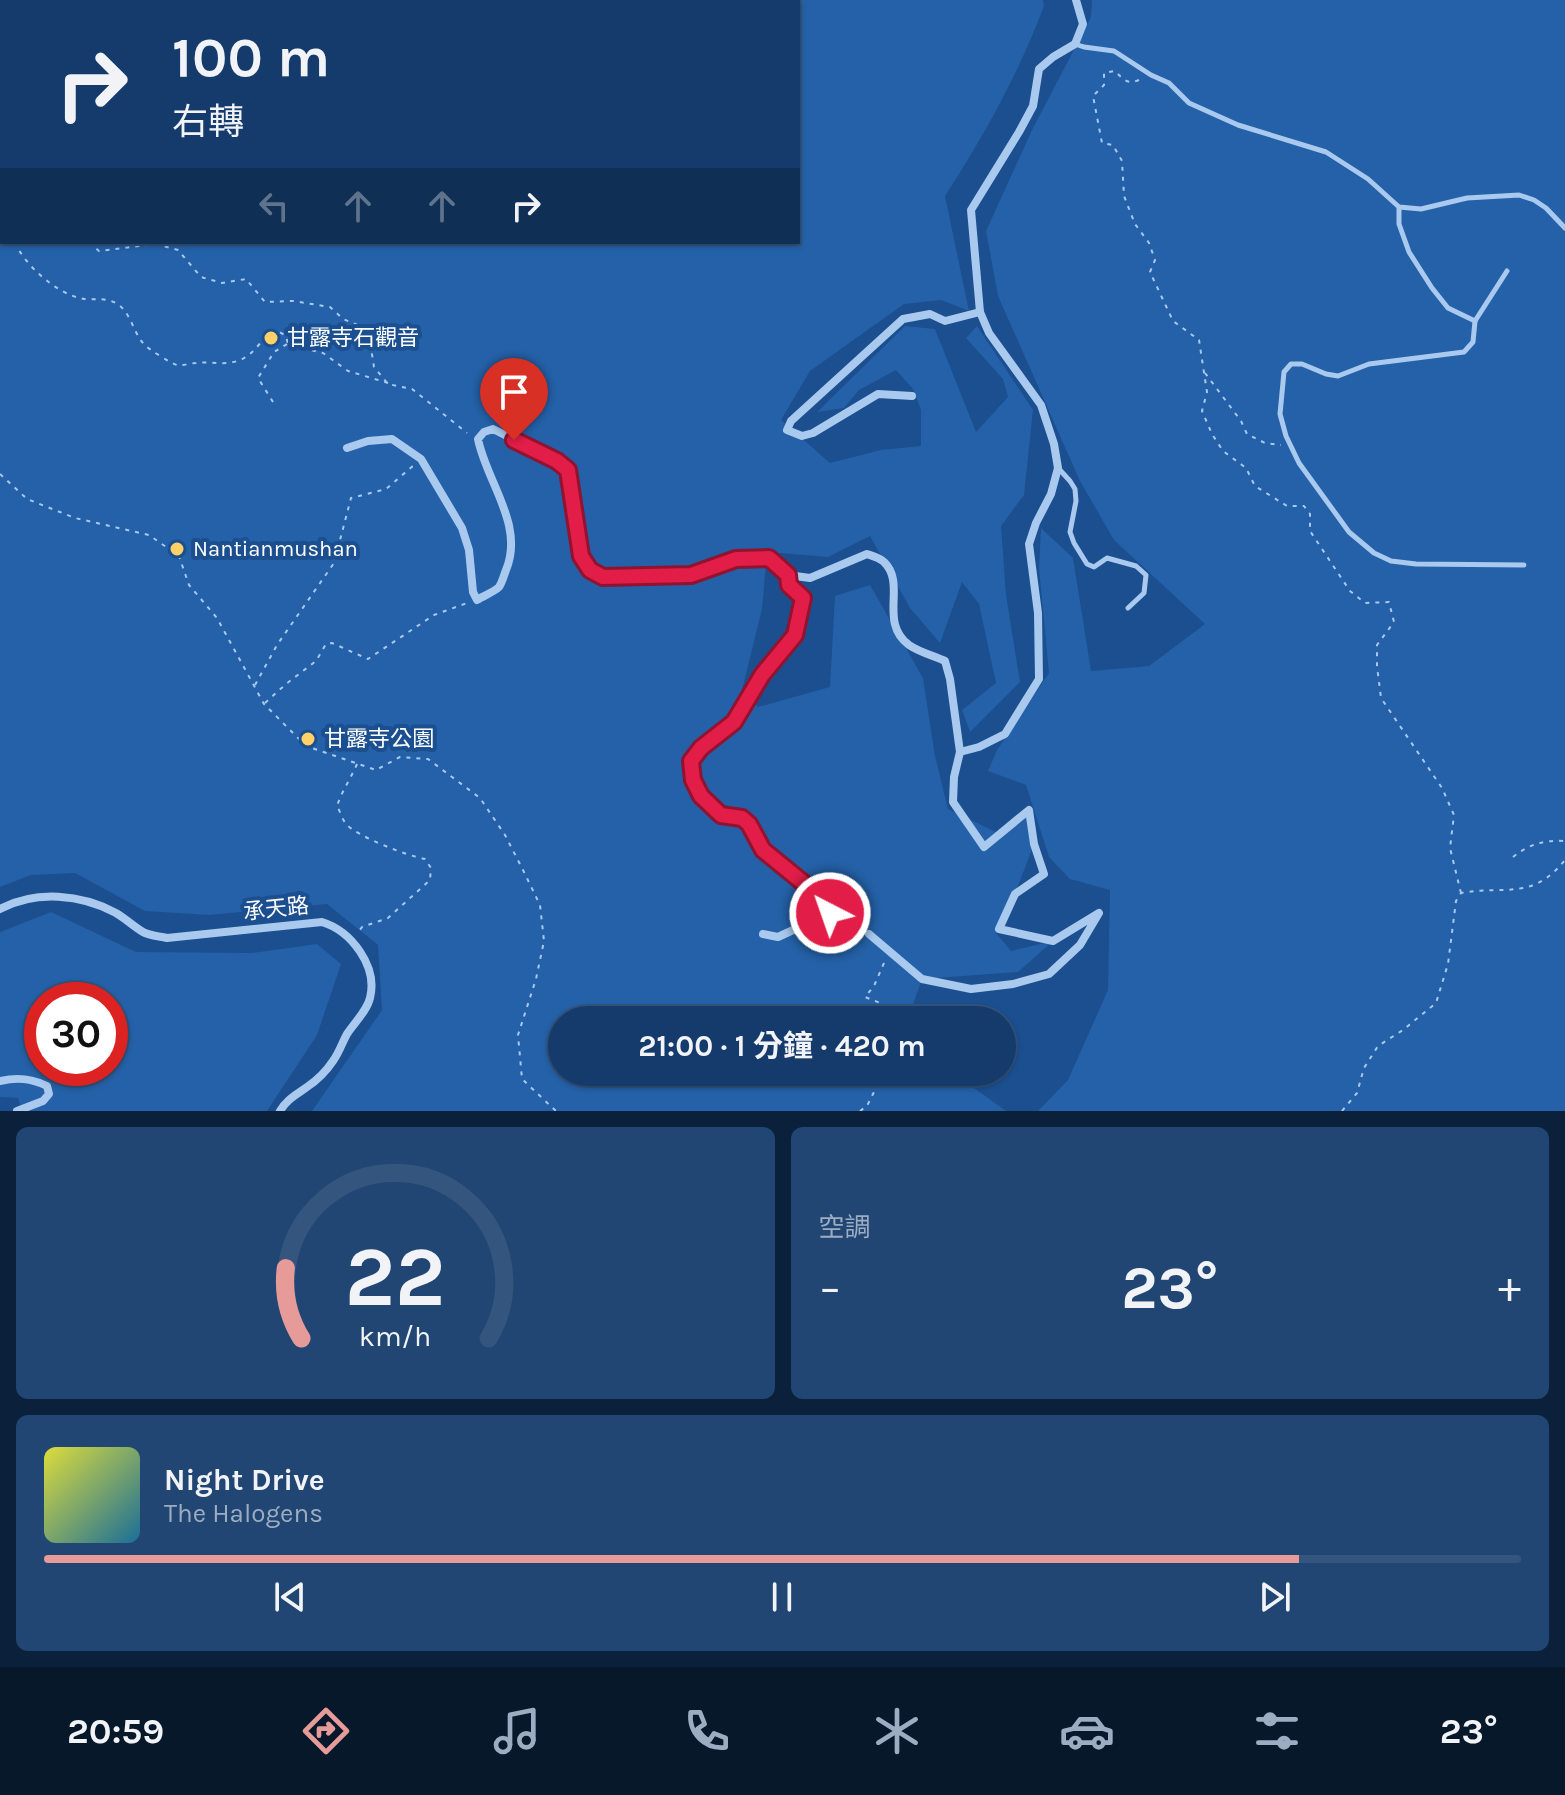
<!DOCTYPE html>
<html lang="zh-TW">
<meta charset="utf-8">
<style>
body{margin:0;font-family:Karla,"Noto Sans TC",sans-serif;background:#214673;color:#f1f3f6;height:100vh;display:flex;flex-direction:column;font-size:30px;white-space:nowrap}
*{box-sizing:border-box;margin:0}
p{font-size:26px;color:#9dadc1}
.icon{flex:none;width:44px;height:44px;fill:none;stroke:currentColor;stroke-width:2;stroke-linecap:round;stroke-linejoin:round}
.map{position:relative;height:1111px;overflow:hidden}
.panel{display:flex;flex-direction:column;gap:16px;padding:16px;background:#0b203b;flex:1}
.panel>*{flex:none}
.hud{position:absolute;left:0px;top:0px;width:800px;height:244px;box-shadow:0 2px 6px #0004,0 0 0 2px #33557e;background:#143b6b;color:#f1f3f6;overflow:hidden}
.speed{position:absolute;left:24px;top:982px;display:flex;gap:16px;font-size:40px;font-weight:700;text-align:center}
.speed>*{display:grid;place-content:center;width:104px;height:104px;border-radius:50%;background:#143b6b;box-shadow:0 2px 6px #0004,0 0 0 2px #33557e;line-height:1}
.speed .limit{border:12px solid #d22;background:#fff;color:#111}
.pin{position:absolute;display:grid;place-items:center;width:68px;height:68px;color:#fff;margin:-82px -34px;border-radius:50% 50% 50% 0;rotate:-45deg;box-shadow:0 0 8px #0007}
.pin .icon{rotate:45deg}
.me{position:absolute;width:88px;margin:-44px;rotate:319deg;stroke-linejoin:round;filter:drop-shadow(0 0 6px #0008)}
.turn{display:flex;align-items:center;gap:28px;height:168px;padding:0 40px;font-size:36px}
.turn .icon{width:104px;height:104px;stroke-width:2.5}
.turn b{display:block;font-size:56px;line-height:68px}
.lanes{display:flex;align-items:center;height:76px;padding:0 40px;background:#0003;justify-content:center;gap:40px;direction:ltr}
.lanes .off{opacity:.35}
.big{font-size:60px;font-weight:700;line-height:1.1}
.panel .card{flex:1;display:flex;flex-direction:column;justify-content:center;gap:12px;min-width:0;padding:0 28px;border-radius:12px;background:#214673}
.panel .dial{align-items:center;gap:0}
.dial svg{height:208px;overflow:visible;fill:none;stroke:#33557e;stroke-width:7;stroke-linecap:round;text-anchor:middle}
.dial text{fill:#f1f3f6;stroke:none}
.song{display:flex;align-items:center;gap:24px}
.cover{width:96px;height:96px;border-radius:12px;background:linear-gradient(135deg,hsl(60 70% 55%),hsl(200 70% 35%))}
.played{height:8px;border-radius:4px;background:linear-gradient(90deg,#e69b98 85%,#33557e 85%)}
.keys{display:flex;justify-content:space-around;direction:ltr}
.heat{display:flex;justify-content:space-between;align-items:center;font-size:44px;direction:ltr}
.panel .tiles{flex:1;display:grid;gap:16px;grid-template-columns:1fr 1fr}
.card:last-child{grid-column:span 2}
.trip{position:absolute;left:548px;top:1006px;width:468px;height:80px;border-radius:40px;background:#143b6b;box-shadow:0 2px 6px #0004,0 0 0 2px #33557e;font-weight:700;line-height:80px;text-align:center}
.dock{display:flex;height:128px;justify-content:space-around;align-items:center;background:#08182b;color:#9dadc1}
.dock .icon{width:56px;height:56px}
.dock .selected{color:#e69b98}
.dock b{font-size:36px;color:#f1f3f6}
.map>svg:first-child{display:block}
.green{fill:#2461a8;fill-rule:evenodd}
.lines{fill:none;stroke-linecap:round;stroke-linejoin:round}
.path{stroke:#a9c9ee;stroke-width:2;stroke-dasharray:4 6;stroke-linecap:butt}
.lane{stroke:#a9c9ee;stroke-width:5}
.street{stroke:#a9c9ee;stroke-width:8}
.route-casing{stroke:#92132f;stroke-width:20}
.route{stroke:#e11d48;stroke-width:14}
.poi-dot{fill:#ffd166;stroke:#1b4f8f;stroke-width:3}
.labels{text-anchor:middle;dominant-baseline:central;stroke-width:8;stroke-linejoin:round;paint-order:stroke}
.poi-label{font-size:22px;fill:#fff;stroke:#1b4f8f;text-anchor:start}
.street-label{font-size:22px;fill:#fff;stroke:#1b4f8f}
</style>
<div class="map">
<svg width="1565" height="1111" viewBox="0 0 1565 1111">
<rect width="100%" height="100%" fill="#1b4f8f"/>
<g class="green">
<polygon points="0,0 124,0 126,2 2,2 2,210 0,212"/>
<path d="M337 0H1043L1044 6C1019 73 984 136 945 196L969 311 941 300 904 304 810 371 781 420 830 463 881 450 921 446V410L913 389 896 370 859 390 844 408 817 412 905 326 935 329 976 432 1008 397 1003 379 966 338 977 326 1033 410 1024 495 1001 526 1006 595 1020 682 970 732 962 710 996 683 979 604 962 582 940 643 910 608 870 536 828 557 767 552 762 609 742 690 758 707 830 687 835 596 870 585 923 678 935 756 948 809 998 833 1029 810 1034 844 1015 894 996 933 1011 951 1053 941 1018 972 922 979 911 1010 915 1020H562V1072H952L1006 1111H312L382 1010 378 945 327 904 209 915 145 911 75 873 31 875 0 887V212L2 213V242H798V2H343Z"/>
<polygon points="1092,0 1565,0 1565,1111 1038,1111 1068,1080 1108,990 1110,890 1070,879 1049,857 1026,785 988,771 997,750 1049,673 1039,568 1041,528 1073,558 1091,671 1149,666 1205,624 1114,540 1080,481 998,296 986,231 1032,130 1091,17"/>
<path d="M51 912 136 952 252 953 317 944 341 964 317 1035 267 1111H22L18 1098 0 1097V932ZM42 1000H110V1068H42Z"/>
</g>
<g class="lines">
<g class="path">
<path d="M1139 80C1127 85 1123 79 1115 71L1104 73V85L1093 96 1102 143 1113 145 1122 161 1124 196 1135 224 1149 243 1155 260 1150 272 1173 321 1199 340 1207 392 1202 411 1212 434 1223 451 1246 468 1255 486 1287 506H1304L1310 514V531L1350 591 1365 603 1389 602 1394 622 1377 645V666L1381 698 1442 788 1454 815 1450 848 1461 893"/>
<polyline points="0,117 2,117"/>
<path d="M15 242C24 265 58 295 84 299 96 300 108 297 119 305 132 315 134 336 146 346 150 350 172 364 177 365 183 366 190 363 196 363 212 361 229 367 244 358 255 352 261 341 270 332L278 331 286 336 288 344 323 353 348 371 388 383"/>
<polyline points="89,242 99,251 155,244 178,250 201,277 222,283 246,279 265,302 293,301 330,307 343,319 368,329 374,367 388,384 412,389 467,433"/>
<polyline points="0,245 6,242"/>
<polyline points="1205,373 1241,421 1247,434 1265,443 1281,445"/>
<polyline points="273,402 258,378 274,352 287,344"/>
<polyline points="0,474 27,499 75,518 149,535 179,556 189,585 217,618 264,704 306,746 376,770 400,757 428,759 480,798 505,835 524,872 540,905 544,941 536,979 518,1035 522,1079 556,1111"/>
<polyline points="255,685 277,645 334,563 351,498 386,489 414,465"/>
<polyline points="265,703 286,684 316,661 326,644 332,643 368,659 434,615 467,603"/>
<path d="M357 764C351 778 342 791 337 806 340 811 342 819 346 824 358 837 408 856 425 859L431 868 430 880 388 918 362 927 357 934"/>
<path d="M1513 857C1529 844 1544 840 1565 841"/>
<polyline points="884,963 874,986 865,997 883,1004 887,1020"/>
<polyline points="860,1111 867,1106 880,1080 895,1072"/>
<path d="M1342 1111 1357 1093 1364 1068 1378 1046 1403 1030 1436 1003 1448 964 1456 901 1461 893C1506 885 1532 901 1565 860"/>
</g>
<g class="lane">
<polyline points="1075,44 1084,47 1114,51 1151,75 1169,83 1189,103 1238,125 1326,152 1368,179 1399,207 1421,209 1467,198 1519,195 1534,200 1546,208 1565,228"/>
<polyline points="1399,207 1399,224 1409,252 1432,288 1448,308 1475,321 1507,271"/>
<polyline points="1475,321 1473,342 1464,352 1369,364 1338,376 1326,374 1302,364 1291,364 1284,372 1280,414 1286,436 1299,463 1349,532 1374,553 1391,561 1416,564 1524,565"/>
<polyline points="1059,469 1070,481 1075,489 1076,501 1070,532 1074,543 1087,564 1094,567 1107,558 1136,566 1146,575 1144,593 1128,608"/>
</g>
<g class="street">
<polyline points="159,0 161,2"/>
<polyline points="912,396 878,394 813,433 802,436 787,430 791,421 903,319 930,314 945,321 980,312"/>
<path d="M347 448 368 441 392 439 421 459 462 528 469 550 473 592 477 600C483 596 494 592 499 587 502 583 504 575 506 570 525 525 486 481 478 439L484 432 493 429 557 461 568 470 581 556 590 570 603 577 691 575 736 559 769 558 788 575 810 578 867 554C873 556 880 558 884 562 907 584 878 622 909 645 919 652 934 656 945 661L950 679 960 752 954 777 953 802 984 847 1029 810 1034 844 1044 874 1015 894 999 929 1053 941 1099 913 1080 945 1049 974 1013 984 971 989 922 979 869 934"/>
<polyline points="960,752 979,747 1005,734 1039,679 1038,613 1029,544 1036,523 1051,494 1058,468 1054,444 1041,405 989,333 980,312 971,210 1019,132 1033,106 1039,69 1053,57 1075,44 1083,24 1076,0"/>
<path d="M0 909C36 890 81 894 116 913 126 919 133 926 143 932 150 936 159 936 167 938L322 922C351 931 378 966 370 998 367 1011 354 1023 347 1034 342 1043 339 1053 333 1061 327 1070 316 1081 307 1087 296 1095 287 1099 280 1111"/>
<polyline points="763,934 778,937 830,913 828,903 763,850 749,824 742,818 721,815 701,796 693,780 691,761 701,748 734,722 762,675 795,635 803,598 789,585 788,575"/>
<path d="M0 1081C17 1077 31 1078 47 1086L49 1094 43 1101 17 1111"/>
</g>
</g>
<g class="lines">
<defs>
<polyline id="route" points="514,440 557,461 568,470 581,556 590,570 603,577 691,575 736,559 769,558 788,575 789,585 803,598 795,635 762,675 734,722 701,748 691,761 693,780 701,796 721,815 742,818 749,824 763,850 828,903 830,913"/>
</defs>
<use href="#route" class="route-casing"/>
<use href="#route" class="route"/>
</g>
<g class="poi-dot">
<circle cx="271" cy="338" r="8"/>
<circle cx="177" cy="549" r="8"/>
<circle cx="308" cy="739" r="8"/>
</g>
<g class="labels">
<g class="poi-label">
<text x="287" y="338">甘露寺石觀音</text>
<text x="193" y="549">Nantianmushan</text>
<text x="324" y="739">甘露寺公園</text>
</g>
<g class="street-label">
<text transform="translate(276 909) rotate(-6)">承天路</text>
</g>
</g>
</svg>
<div class="speed"><div class="limit">30</div></div>
<div class="pin" style="left:514px;top:440px;background:#d93025"><svg class="icon" aria-label="arrive" viewBox="0 0 24 24"><path d="M6 21V4h12l-3 4 3 4H6"/></svg></div>
<svg class="me" style="left:830px;top:913px" viewBox="-20 -20 40 40"><circle r="17" fill="#e11d48" stroke="#fff" stroke-width="3"/><path d="M0-11L8 9 0 5-8 9z" fill="#fff"/></svg>
<div class="trip">21:00 · 1 分鐘 · 420 m</div>
<div class="hud">
<div class="turn"><svg class="icon" aria-label="right" viewBox="0 0 24 24"><path d="M7 20v-9h11M14 6l5 5-5 5"/></svg><div><b>100 m</b>右轉</div></div>
<div class="lanes"><svg class="icon off" aria-label="left" viewBox="0 0 24 24"><path d="M17 20v-9H6M10 6l-5 5 5 5"/></svg><svg class="icon off" aria-label="ahead" viewBox="0 0 24 24"><path d="M12 20V5M6 11l6-6 6 6"/></svg><svg class="icon off" aria-label="ahead" viewBox="0 0 24 24"><path d="M12 20V5M6 11l6-6 6 6"/></svg><svg class="icon" aria-label="right" viewBox="0 0 24 24"><path d="M7 20v-9h11M14 6l5 5-5 5"/></svg></div>
</div>
</div>
<section class="panel">
<div class="tiles">
<div class="card dial"><svg viewBox="0 0 100 80">
<path d="M14 69A42 42 0 1 1 86 69"/>
<path d="M14 69A42 42 0 0 1 8 42" stroke="#e69b98"/>
<text x="50" y="56" font-size="32" font-weight="700">22</text>
<text x="50" y="72" font-size="11">km/h</text>
</svg></div>
<div class="card"><p>空調</p>
<div class="heat"><a>−</a><b class="big">23°</b><a>+</a></div>
</div>
<div class="card">
<div class="song"><i class="cover"></i><div><b>Night Drive</b><p>The Halogens</p></div></div>
<div class="played"></div>
<div class="keys"><svg class="icon" aria-label="previous" viewBox="0 0 24 24"><path d="M18 5L8 12l10 7zM5 5v14"/></svg><svg class="icon" aria-label="pause" viewBox="0 0 24 24"><path d="M8 5v14M16 5v14"/></svg><svg class="icon" aria-label="next" viewBox="0 0 24 24"><path d="M6 5l10 7-10 7zM19 5v14"/></svg></div>
</div>
</div>
</section>
<nav class="dock">
<b>20:59</b>
<svg class="icon selected" aria-label="directions" viewBox="0 0 24 24"><path d="M12 3l9 9-9 9-9-9zM9 14v-3h6M13 9l2 2-2 2"/></svg>
<svg class="icon" aria-label="music" viewBox="0 0 24 24"><path d="M9 18V5l10-2v13"/><circle cx="6" cy="18" r="3"/><circle cx="16" cy="16" r="3"/></svg>
<svg class="icon" aria-label="phone" viewBox="0 0 24 24"><path d="M5 4h4l2 5-3 2q2 4 5 5l2-3 5 2v4C11 20 4 13 5 4z"/></svg>
<svg class="icon" aria-label="climate" viewBox="0 0 24 24"><path d="M12 3v18M4 7l16 10M4 17L20 7"/></svg>
<svg class="icon" aria-label="car" viewBox="0 0 24 24"><path d="M5 17H2v-5l4-1 3-4h7l3 4 3 1v5h-3M9 17h6M6 11h13"/><circle cx="7" cy="17" r="2"/><circle cx="17" cy="17" r="2"/></svg>
<svg class="icon" aria-label="filters" viewBox="0 0 24 24"><path d="M4 7h16M4 17h16"/><circle cx="9" cy="7" r="2"/><circle cx="15" cy="17" r="2"/></svg>
<b>23°</b>
</nav>
